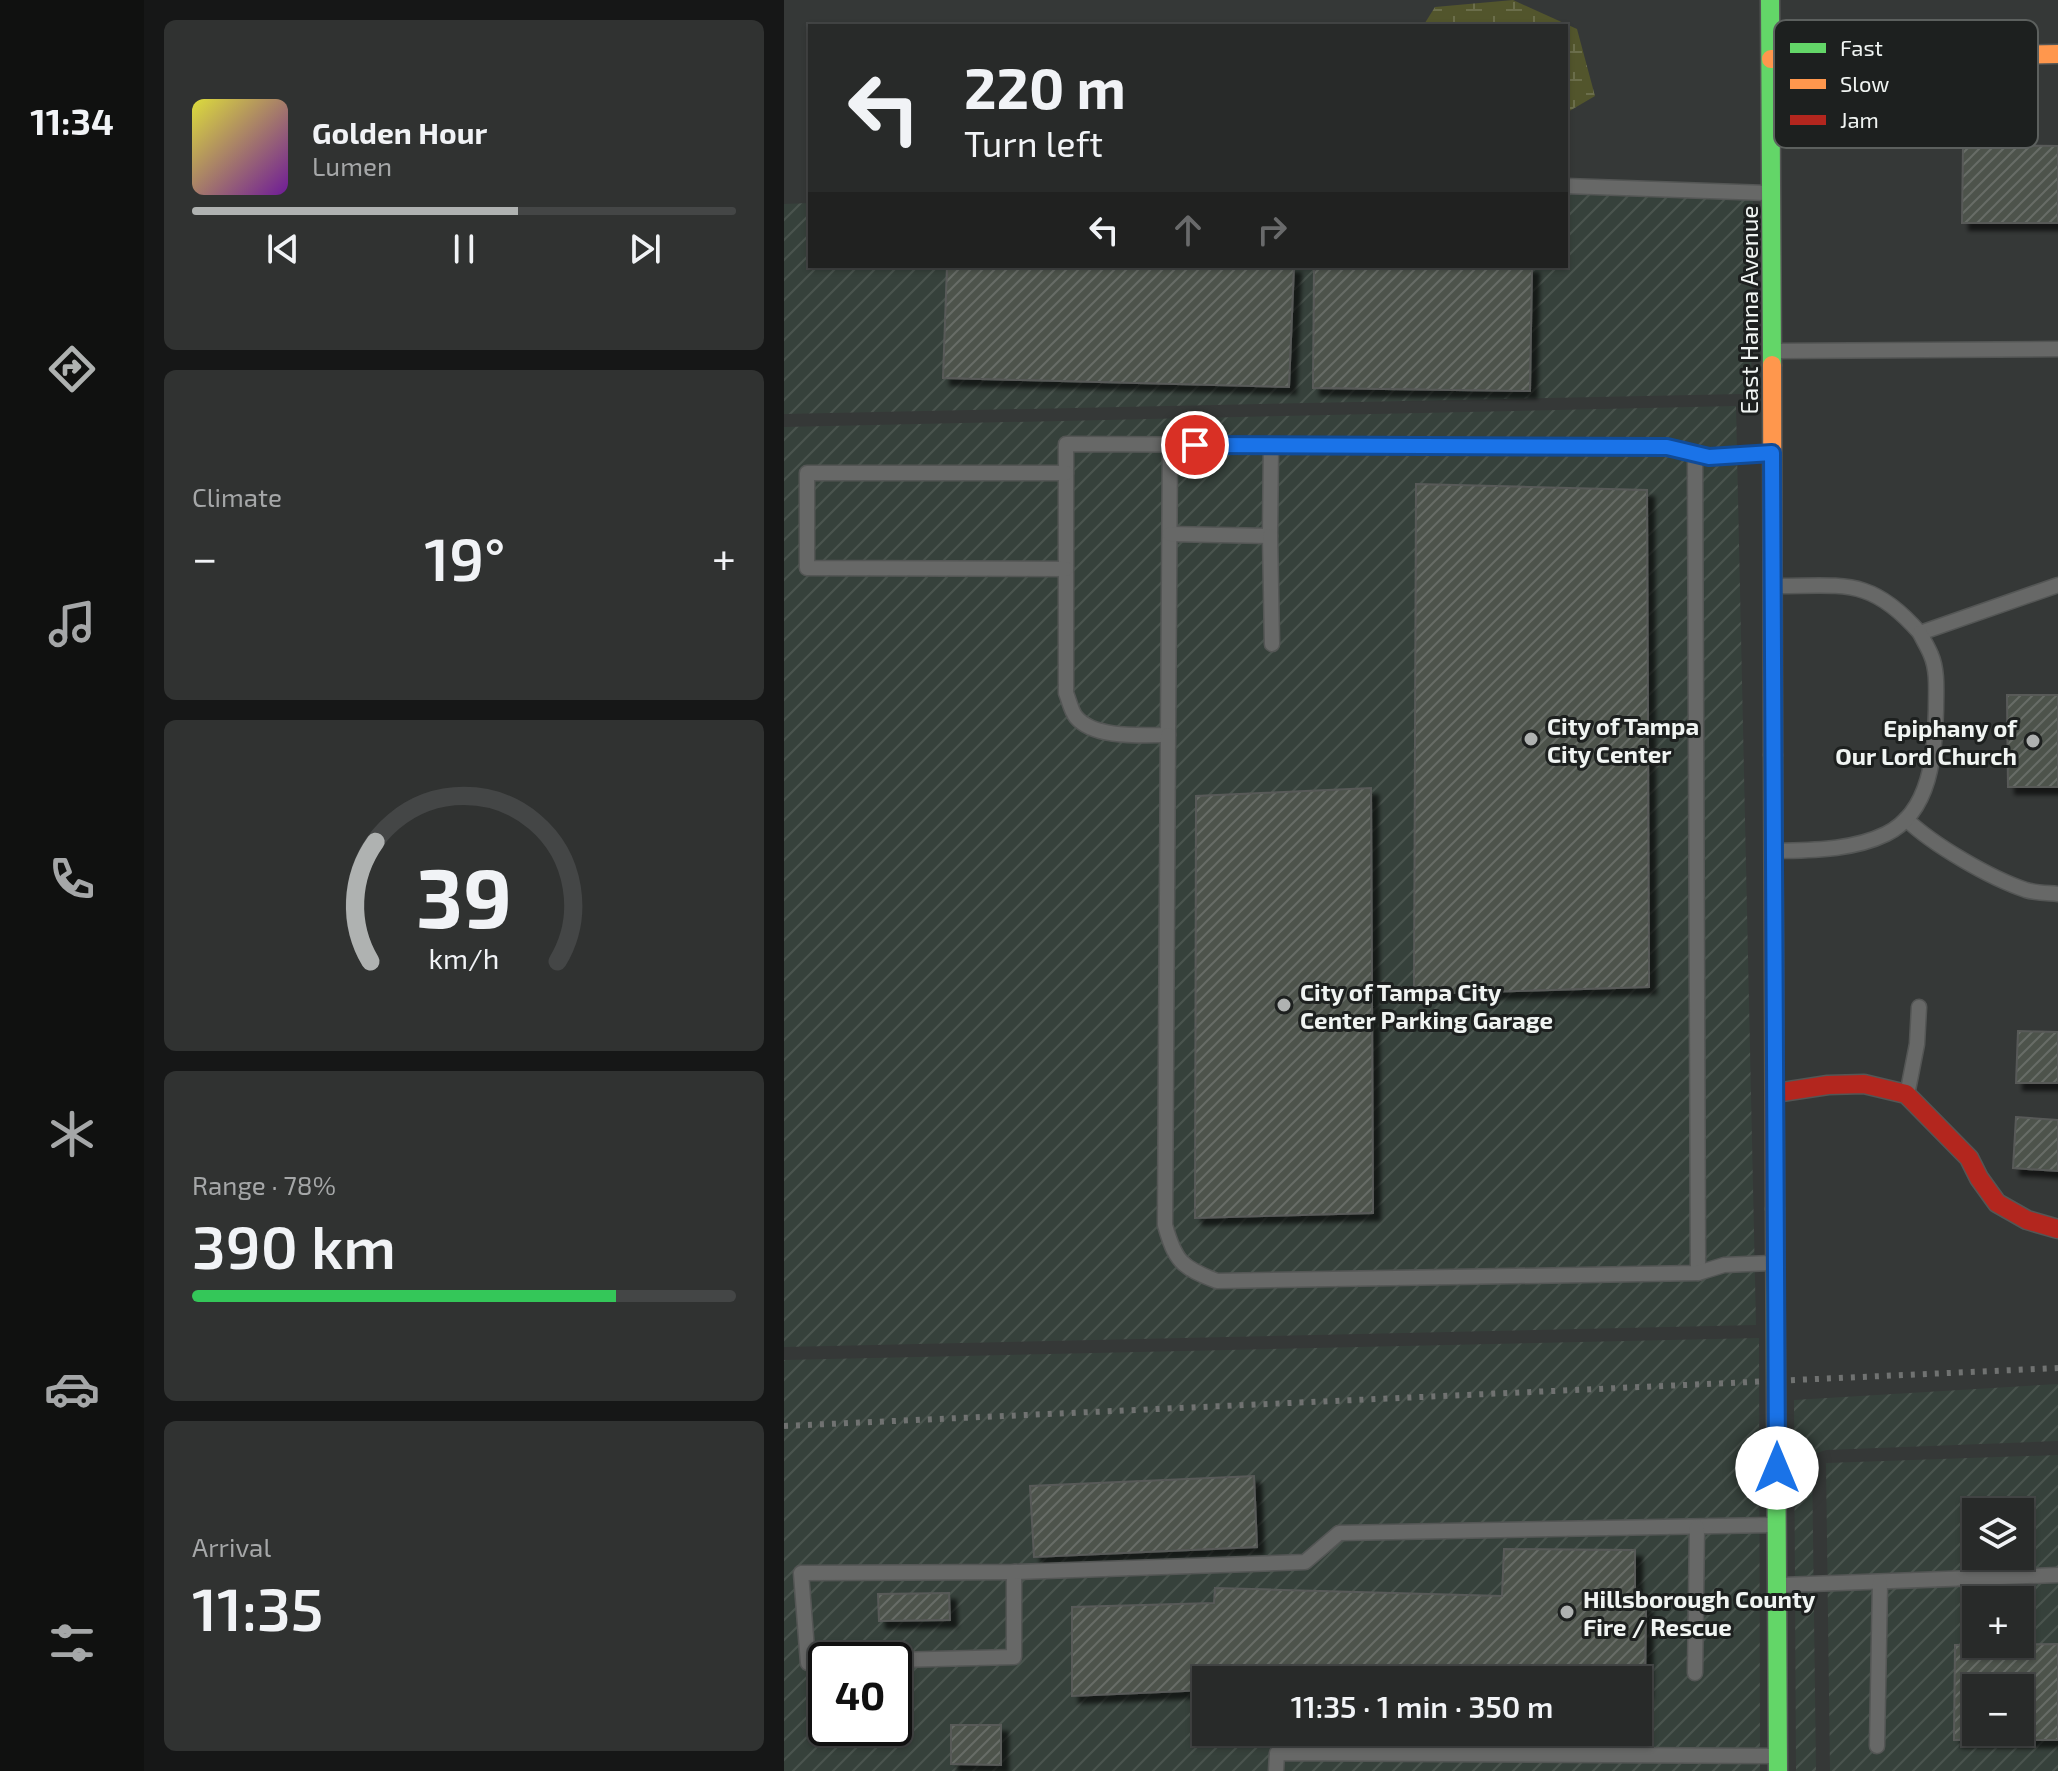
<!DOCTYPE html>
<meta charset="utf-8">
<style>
body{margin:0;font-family:"Exo 2",sans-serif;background:#303231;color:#f1f3f6;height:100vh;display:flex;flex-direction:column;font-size:30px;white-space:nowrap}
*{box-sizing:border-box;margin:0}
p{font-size:26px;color:#a5a7a8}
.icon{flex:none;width:44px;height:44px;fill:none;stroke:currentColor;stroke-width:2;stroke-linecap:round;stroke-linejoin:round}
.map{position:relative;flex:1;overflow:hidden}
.drawer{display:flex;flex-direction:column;gap:20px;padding:20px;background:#161717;width:640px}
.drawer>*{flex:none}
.top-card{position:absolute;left:24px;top:24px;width:760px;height:244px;border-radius:0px;box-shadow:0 2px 6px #0004,0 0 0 2px #444646;background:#282a29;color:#f1f3f6;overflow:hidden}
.controls{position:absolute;left:1178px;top:1498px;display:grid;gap:16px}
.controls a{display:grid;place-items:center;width:72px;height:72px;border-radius:0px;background:#282a29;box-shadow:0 2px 6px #0004,0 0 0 2px #444646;font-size:40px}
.speed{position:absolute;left:24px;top:1642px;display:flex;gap:16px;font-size:40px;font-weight:700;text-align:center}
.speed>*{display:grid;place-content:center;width:104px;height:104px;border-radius:50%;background:#282a29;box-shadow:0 2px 6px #0004,0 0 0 2px #444646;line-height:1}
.speed .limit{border:4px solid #111;border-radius:12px;background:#fff;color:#111}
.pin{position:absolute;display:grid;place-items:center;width:68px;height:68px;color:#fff;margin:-34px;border:4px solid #fff;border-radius:50%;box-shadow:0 2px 8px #0007}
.me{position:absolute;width:88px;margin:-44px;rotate:0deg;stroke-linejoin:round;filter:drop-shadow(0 0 6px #0008)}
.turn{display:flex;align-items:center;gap:28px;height:168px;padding:0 24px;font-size:36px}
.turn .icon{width:104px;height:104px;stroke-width:2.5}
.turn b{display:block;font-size:56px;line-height:68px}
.lanes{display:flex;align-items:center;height:76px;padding:0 24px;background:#0003;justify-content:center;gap:40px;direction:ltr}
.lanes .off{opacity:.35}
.big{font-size:60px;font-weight:600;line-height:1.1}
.drawer .tile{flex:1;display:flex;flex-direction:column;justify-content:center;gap:12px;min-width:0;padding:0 28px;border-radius:12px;background:#303231}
.drawer .dial{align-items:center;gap:0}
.dial svg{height:208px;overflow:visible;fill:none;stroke:#444646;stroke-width:7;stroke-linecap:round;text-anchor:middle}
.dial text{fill:#f1f3f6;stroke:none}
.song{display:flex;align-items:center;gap:24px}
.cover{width:96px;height:96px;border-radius:12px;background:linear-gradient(135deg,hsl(60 70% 55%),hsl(280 70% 35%))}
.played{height:8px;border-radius:4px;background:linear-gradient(90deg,#afb2b1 60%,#444646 60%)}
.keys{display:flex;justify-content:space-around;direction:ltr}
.heat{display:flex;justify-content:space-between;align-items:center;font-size:44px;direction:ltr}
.charge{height:12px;border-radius:6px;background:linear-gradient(90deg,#34c759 78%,#444646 0)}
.trip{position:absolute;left:408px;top:1666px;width:460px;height:80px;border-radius:0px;background:#282a29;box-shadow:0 2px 6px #0004,0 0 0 2px #444646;font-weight:600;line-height:80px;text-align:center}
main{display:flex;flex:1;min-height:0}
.dock{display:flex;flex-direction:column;width:144px;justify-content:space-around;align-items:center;background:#101110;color:#a5a7a8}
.dock .icon{width:56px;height:56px}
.dock .selected{color:#afb2b1}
.dock b{font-size:36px;color:#f1f3f6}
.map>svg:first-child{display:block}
.industrial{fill:url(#industrial-furrows);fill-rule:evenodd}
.wetland{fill:url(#wetland-marsh)}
.building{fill:url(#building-hatch);stroke:#585a59;stroke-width:2;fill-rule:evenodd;filter:url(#shadow)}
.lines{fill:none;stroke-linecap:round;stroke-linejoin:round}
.lane-casing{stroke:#545655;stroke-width:17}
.fast-casing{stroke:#545655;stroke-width:21}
.slow-casing{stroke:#545655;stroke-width:21}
.jam-casing{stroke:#545655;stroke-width:21}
.lane{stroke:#676867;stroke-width:14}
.fast{stroke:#63d668;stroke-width:18}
.slow{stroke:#ff974d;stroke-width:18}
.jam{stroke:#b3261e;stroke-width:18}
.rail{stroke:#707271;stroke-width:6;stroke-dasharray:4 8;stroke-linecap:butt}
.route-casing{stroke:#114b97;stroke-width:20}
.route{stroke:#1a73e8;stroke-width:14}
.poi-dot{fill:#afb2b1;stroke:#1d201f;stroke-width:3}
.labels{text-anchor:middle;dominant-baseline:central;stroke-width:6;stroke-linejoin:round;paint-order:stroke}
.street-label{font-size:24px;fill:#f0f4f2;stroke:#1d201f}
.poi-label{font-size:24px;font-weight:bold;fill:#f0f4f2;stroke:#1d201f;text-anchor:start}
.key{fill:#1d201f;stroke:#5c605e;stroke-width:2}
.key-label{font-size:22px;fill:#f0f4f2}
</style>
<main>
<nav class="dock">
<b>11:34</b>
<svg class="icon selected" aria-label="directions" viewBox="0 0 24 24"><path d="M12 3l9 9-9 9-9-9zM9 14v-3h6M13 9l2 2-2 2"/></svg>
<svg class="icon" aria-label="music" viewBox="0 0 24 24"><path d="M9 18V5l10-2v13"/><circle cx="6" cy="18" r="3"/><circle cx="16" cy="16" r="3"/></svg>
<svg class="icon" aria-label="phone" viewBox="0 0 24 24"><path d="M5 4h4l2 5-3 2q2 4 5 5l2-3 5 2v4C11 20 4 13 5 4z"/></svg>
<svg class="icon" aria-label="climate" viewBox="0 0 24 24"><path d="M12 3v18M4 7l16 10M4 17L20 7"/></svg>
<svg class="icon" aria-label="car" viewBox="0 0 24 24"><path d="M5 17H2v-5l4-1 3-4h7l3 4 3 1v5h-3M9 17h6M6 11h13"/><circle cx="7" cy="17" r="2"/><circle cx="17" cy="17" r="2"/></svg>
<svg class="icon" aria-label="filters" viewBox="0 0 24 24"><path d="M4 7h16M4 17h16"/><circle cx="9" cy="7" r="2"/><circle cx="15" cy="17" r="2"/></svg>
</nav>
<section class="drawer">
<div class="tile">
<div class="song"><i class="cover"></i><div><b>Golden Hour</b><p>Lumen</p></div></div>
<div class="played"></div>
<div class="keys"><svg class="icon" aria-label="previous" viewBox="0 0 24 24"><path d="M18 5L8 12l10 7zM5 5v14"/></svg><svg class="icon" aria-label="pause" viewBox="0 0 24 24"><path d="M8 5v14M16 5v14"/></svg><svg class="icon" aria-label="next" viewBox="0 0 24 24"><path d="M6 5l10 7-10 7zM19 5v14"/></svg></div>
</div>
<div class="tile"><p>Climate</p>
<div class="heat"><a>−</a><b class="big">19°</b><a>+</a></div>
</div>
<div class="tile dial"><svg viewBox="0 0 100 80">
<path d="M14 69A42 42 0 1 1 86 69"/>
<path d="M14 69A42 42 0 0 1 16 23" stroke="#afb2b1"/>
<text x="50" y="56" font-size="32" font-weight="700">39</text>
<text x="50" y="72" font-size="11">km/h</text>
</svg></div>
<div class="tile"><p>Range · 78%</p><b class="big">390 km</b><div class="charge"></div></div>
<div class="tile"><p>Arrival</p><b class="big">11:35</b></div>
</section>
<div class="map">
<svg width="1274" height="1771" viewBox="0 0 1274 1771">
<defs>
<pattern id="industrial-furrows" width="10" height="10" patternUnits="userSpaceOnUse" patternTransform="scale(2)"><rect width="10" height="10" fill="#36413b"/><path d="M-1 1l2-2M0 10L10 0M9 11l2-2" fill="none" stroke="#4a544e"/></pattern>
<pattern id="wetland-marsh" width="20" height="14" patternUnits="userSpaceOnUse" patternTransform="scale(2)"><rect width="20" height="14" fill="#52552c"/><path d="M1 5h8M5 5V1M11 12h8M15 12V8" fill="none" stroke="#6b6e4b"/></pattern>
<pattern id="building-hatch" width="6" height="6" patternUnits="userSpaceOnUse" patternTransform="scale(2)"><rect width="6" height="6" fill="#4d534c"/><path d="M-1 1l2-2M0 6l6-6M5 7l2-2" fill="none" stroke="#676c66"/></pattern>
<filter id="shadow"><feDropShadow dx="7" dy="7" stdDeviation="2" flood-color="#0009"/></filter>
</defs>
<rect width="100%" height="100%" fill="#353837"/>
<g class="industrial">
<polygon points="969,191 967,406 964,398 957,394 0,414 0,204 26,203 26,266 782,266 782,194"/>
<polygon points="952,406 972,1325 0,1347 0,427"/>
<path d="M975 1338 976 1771H0V1360ZM42 1660H110V1728H42ZM422 1680H854V1732H422Z"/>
<polygon points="1274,1384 1274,1441 1042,1450 1033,1453 1028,1459 1032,1771 1012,1771 1010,1400"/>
<path d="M1274 1455V1771H1046L1042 1463ZM1192 1512H1236V1556H1192ZM1192 1600H1236V1644H1192ZM1192 1688H1236V1732H1192Z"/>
</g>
<polygon class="wetland" points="729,0 793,29 811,96 782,113 782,26 639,26 651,7"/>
<g class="building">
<polygon points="1179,145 1274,146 1274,223 1178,223"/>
<polygon points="163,266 510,266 505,387 159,378"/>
<polygon points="530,266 748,266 746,391 529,388"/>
<polygon points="632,484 863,490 865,987 630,994"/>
<polygon points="1223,695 1274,695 1274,787 1224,787"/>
<polygon points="587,788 589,1213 411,1218 412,796"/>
<polygon points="1234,1031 1274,1032 1274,1083 1232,1083"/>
<polygon points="1232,1117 1274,1120 1274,1171 1229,1168"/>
<polygon points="470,1476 473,1547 250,1557 246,1486"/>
<polygon points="720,1549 851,1550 851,1603 862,1604 861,1690 854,1690 854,1680 422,1680 422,1690 288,1696 288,1607 430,1603 431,1588 718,1596"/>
<polygon points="165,1593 166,1620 95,1621 94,1594"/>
<path d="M1274 1644V1740H1170L1171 1645ZM1192 1688H1236V1732H1192Z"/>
<polygon points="167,1725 217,1725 217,1765 167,1764"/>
</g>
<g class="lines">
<defs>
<g id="lane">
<polyline points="782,186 983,193"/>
<polyline points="992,351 1274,349"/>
<path d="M386 445 384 735C359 735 310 739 292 717 287 711 285 700 282 693V444C482 445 683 446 883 447L925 457 986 453"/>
<polyline points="911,454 914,1273"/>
<polyline points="282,473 23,473 23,568 282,569"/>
<polyline points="386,534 486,536 487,445"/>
<polyline points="486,536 488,644"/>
<path d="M993 586C1061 586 1087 577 1136 633L1274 585"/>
<path d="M384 735 381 1225C391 1261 398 1268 433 1281L914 1273 940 1265 987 1263"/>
<path d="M1122 819C1149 845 1206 878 1242 890 1252 893 1264 893 1274 894"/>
<path d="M994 851C1030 850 1069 850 1102 834 1147 812 1151 753 1152 709 1152 692 1154 671 1147 655 1144 647 1139 640 1136 633"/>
<polyline points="1124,1090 1133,1044 1135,1007"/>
<polyline points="998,1585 1274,1575"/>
<polyline points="110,1660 230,1657 230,1572"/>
<polyline points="42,1662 24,1663 17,1573 230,1572 521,1562 555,1533 988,1525"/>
<polyline points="911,1673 913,1527"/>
<polyline points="1093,1746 1096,1583"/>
<polyline points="492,1771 493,1753 989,1756"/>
</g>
<g id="fast">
<polyline points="986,0 988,365"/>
<polyline points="991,1209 994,1771"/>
</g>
<g id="slow">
<polyline points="987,59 1274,54"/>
<polyline points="988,365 989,755"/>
</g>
<g id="jam">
<polyline points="989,755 991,1209"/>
<polyline points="991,1093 1044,1085 1080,1084 1122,1094 1185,1158 1195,1178 1213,1203 1243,1220 1274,1229"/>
</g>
</defs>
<use href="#lane" class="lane-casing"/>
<use href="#fast" class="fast-casing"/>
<use href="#slow" class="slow-casing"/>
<use href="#jam" class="jam-casing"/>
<use href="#lane" class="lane"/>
<use href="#fast" class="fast"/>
<use href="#slow" class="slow"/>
<use href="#jam" class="jam"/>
<polyline class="rail" points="0,1426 1274,1368"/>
</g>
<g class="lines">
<defs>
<polyline id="route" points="411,445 883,447 925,457 988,453 993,1468"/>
</defs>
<use href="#route" class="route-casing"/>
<use href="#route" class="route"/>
</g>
<g class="poi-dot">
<circle cx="747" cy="739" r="8"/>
<circle cx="1249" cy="741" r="8"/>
<circle cx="500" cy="1005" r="8"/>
<circle cx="783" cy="1612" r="8"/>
</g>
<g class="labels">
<g class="street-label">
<text transform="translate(964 310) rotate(-90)">East Hanna Avenue</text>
</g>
<g class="poi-label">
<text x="763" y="725">City of Tampa<tspan x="763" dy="28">City Center</tspan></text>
<text x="1233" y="727" text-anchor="end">Epiphany of<tspan x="1233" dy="28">Our Lord Church</tspan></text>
<text x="516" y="991">City of Tampa City<tspan x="516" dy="28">Center Parking Garage</tspan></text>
<text x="799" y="1598">Hillsborough County<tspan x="799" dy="28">Fire / Rescue</tspan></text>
</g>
</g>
<rect x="990" y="20" width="264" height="128" rx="12" class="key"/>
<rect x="1006" y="43" width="36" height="10" fill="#63d668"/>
<rect x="1006" y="79" width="36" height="10" fill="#ff974d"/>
<rect x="1006" y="115" width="36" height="10" fill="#b3261e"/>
<g class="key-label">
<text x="1056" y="56">Fast</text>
<text x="1056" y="92">Slow</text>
<text x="1056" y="128">Jam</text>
</g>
</svg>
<div class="controls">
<a><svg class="icon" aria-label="layers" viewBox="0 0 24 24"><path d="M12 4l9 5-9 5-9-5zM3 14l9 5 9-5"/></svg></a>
<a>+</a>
<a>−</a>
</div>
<div class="speed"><div class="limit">40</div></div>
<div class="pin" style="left:411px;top:445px;background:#d93025"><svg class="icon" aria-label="arrive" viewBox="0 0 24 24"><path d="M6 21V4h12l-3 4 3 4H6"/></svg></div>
<svg class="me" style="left:993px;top:1468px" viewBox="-20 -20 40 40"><circle r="19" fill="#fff"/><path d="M0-13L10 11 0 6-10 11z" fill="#1a73e8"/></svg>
<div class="trip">11:35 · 1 min · 350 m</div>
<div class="top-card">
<div class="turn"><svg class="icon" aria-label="left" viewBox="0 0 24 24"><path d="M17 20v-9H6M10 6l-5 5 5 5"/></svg><div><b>220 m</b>Turn left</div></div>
<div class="lanes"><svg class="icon" aria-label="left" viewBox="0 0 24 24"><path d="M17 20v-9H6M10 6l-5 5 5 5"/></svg><svg class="icon off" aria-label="ahead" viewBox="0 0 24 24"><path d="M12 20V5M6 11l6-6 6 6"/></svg><svg class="icon off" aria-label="right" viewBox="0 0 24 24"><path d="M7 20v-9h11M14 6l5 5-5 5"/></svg></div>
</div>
</div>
</main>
